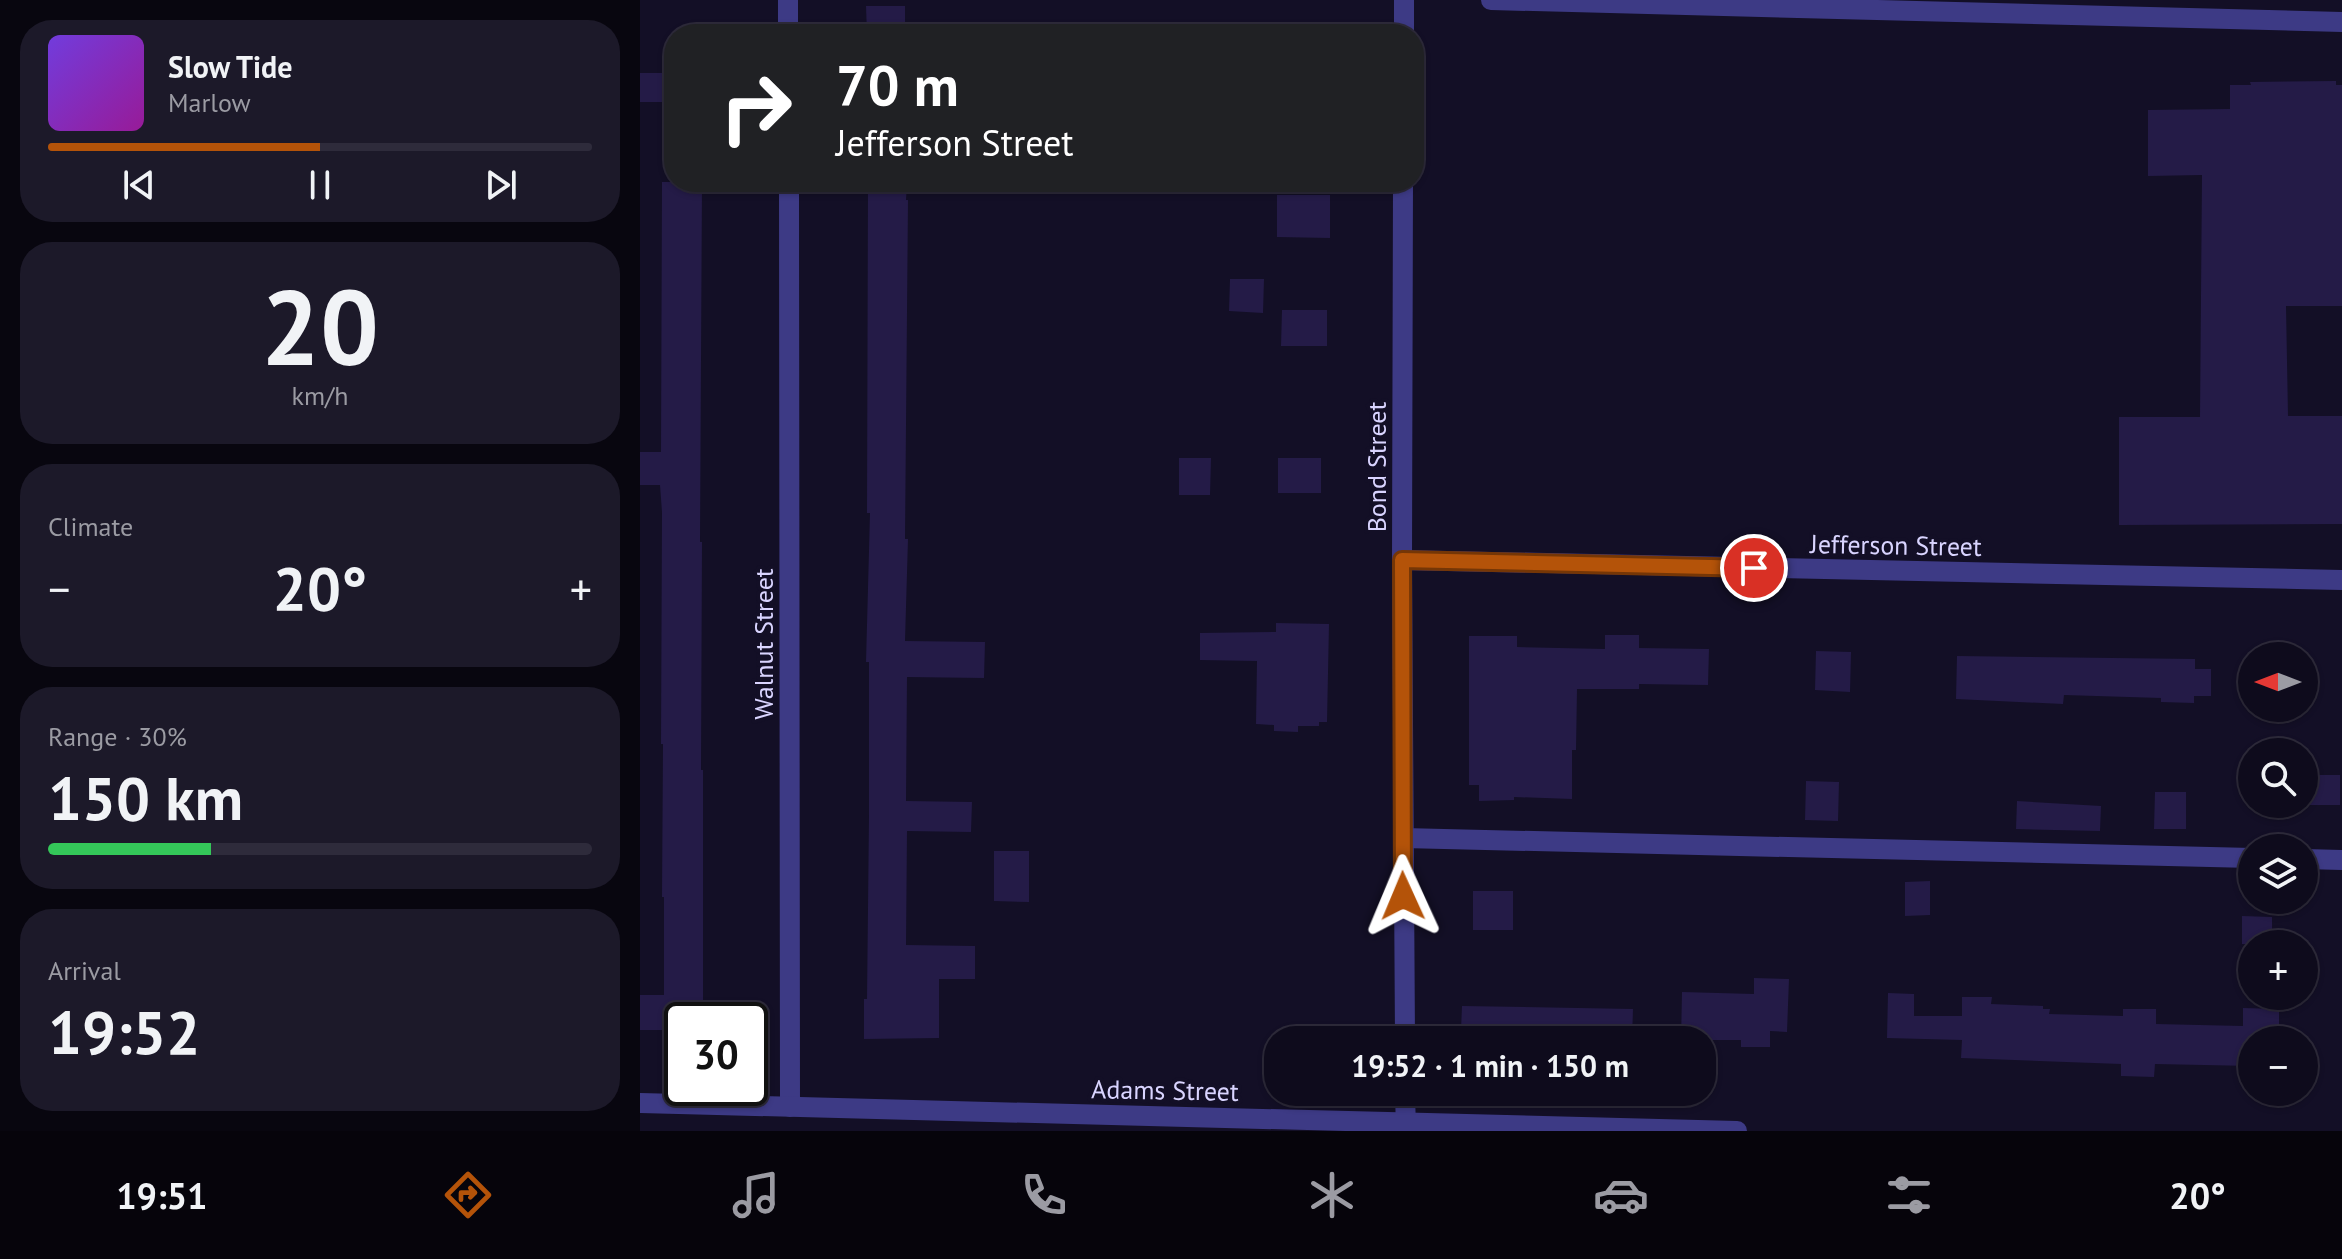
<!DOCTYPE html>
<meta charset="utf-8">
<style>
body{margin:0;font-family:"PT Sans",sans-serif;background:#1c1929;color:#f1f3f6;height:100vh;display:flex;flex-direction:column;font-size:30px;white-space:nowrap}
*{box-sizing:border-box;margin:0}
p{font-size:26px;color:#9b9ba3}
.icon{flex:none;width:44px;height:44px;fill:none;stroke:currentColor;stroke-width:2;stroke-linecap:round;stroke-linejoin:round}
.map{position:relative;flex:1;overflow:hidden}
.drawer{display:flex;flex-direction:column;gap:20px;padding:20px;background:#08060f;width:640px}
.drawer>*{flex:none}
.guide{position:absolute;left:24px;top:24px;width:760px;height:168px;border-radius:32px;box-shadow:0 2px 6px #0004,0 0 0 2px #2e2b3b;background:#202124;color:#fff;overflow:hidden}
.needle{width:52px;rotate:270deg}
.tools{position:absolute;left:1598px;top:642px;display:grid;gap:16px}
.tools a{display:grid;place-items:center;width:80px;height:80px;border-radius:50%;background:#0e0b1c;box-shadow:0 2px 6px #0004,0 0 0 2px #2e2b3b;font-size:40px}
.speed{position:absolute;left:24px;top:1002px;display:flex;gap:16px;font-size:40px;font-weight:700;text-align:center}
.speed>*{display:grid;place-content:center;width:104px;height:104px;border-radius:50%;background:#0e0b1c;box-shadow:0 2px 6px #0004,0 0 0 2px #2e2b3b;line-height:1}
.speed .limit{border:4px solid #111;border-radius:12px;background:#fff;color:#111}
.pin{position:absolute;display:grid;place-items:center;width:68px;height:68px;color:#fff;margin:-34px;border:4px solid #fff;border-radius:50%;box-shadow:0 2px 8px #0007}
.me{position:absolute;width:88px;margin:-44px;rotate:359deg;stroke-linejoin:round;filter:drop-shadow(0 0 6px #0008)}
.turn{display:flex;align-items:center;gap:28px;height:168px;padding:0 40px;font-size:36px}
.turn .icon{width:104px;height:104px;stroke-width:2.5}
.turn b{display:block;font-size:56px;line-height:68px}
.big{font-size:60px;font-weight:700;line-height:1.1}
.drawer .card{flex:1;display:flex;flex-direction:column;justify-content:center;gap:12px;min-width:0;padding:0 28px;border-radius:32px;background:#1c1929}
.drawer .dial{align-items:center;gap:0}
.dial b{font-size:104px;line-height:1}
.song{display:flex;align-items:center;gap:24px}
.cover{width:96px;height:96px;border-radius:12px;background:linear-gradient(135deg,hsl(260 70% 55%),hsl(300 70% 35%))}
.played{height:8px;border-radius:4px;background:linear-gradient(90deg,#b45309 50%,#2e2b3b 50%)}
.keys{display:flex;justify-content:space-around;direction:ltr}
.heat{display:flex;justify-content:space-between;align-items:center;font-size:44px;direction:ltr}
.charge{height:12px;border-radius:6px;background:linear-gradient(90deg,#34c759 30%,#2e2b3b 0)}
.trip{position:absolute;left:624px;top:1026px;width:452px;height:80px;border-radius:32px;background:#0e0b1c;box-shadow:0 2px 6px #0004,0 0 0 2px #2e2b3b;font-weight:700;line-height:80px;text-align:center}
.tab-bar{display:flex;height:128px;justify-content:space-around;align-items:center;background:#06040b;color:#9b9ba3}
.tab-bar .icon{width:56px;height:56px}
.tab-bar .current{color:#b45309}
.tab-bar b{font-size:36px;color:#f1f3f6}
main{display:flex;flex:1;min-height:0}
.map>svg:first-child{display:block}
.building{fill:#241b47}
.lines{fill:none;stroke-linecap:round;stroke-linejoin:round}
.minor{stroke:#3d3a85;stroke-width:20}
.route-casing{stroke:#753606;stroke-width:20}
.route{stroke:#b45309;stroke-width:14}
.labels{text-anchor:middle;dominant-baseline:central;stroke-width:8;stroke-linejoin:round;paint-order:stroke}
.street-label{font-size:26px;fill:#d9d4ff;stroke:#130f26}
</style>
<main>
<section class="drawer">
<div class="card">
<div class="song"><i class="cover"></i><div><b>Slow Tide</b><p>Marlow</p></div></div>
<div class="played"></div>
<div class="keys"><svg class="icon" aria-label="previous" viewBox="0 0 24 24"><path d="M18 5L8 12l10 7zM5 5v14"/></svg><svg class="icon" aria-label="pause" viewBox="0 0 24 24"><path d="M8 5v14M16 5v14"/></svg><svg class="icon" aria-label="next" viewBox="0 0 24 24"><path d="M6 5l10 7-10 7zM19 5v14"/></svg></div>
</div>
<div class="card dial"><b>20</b><p>km/h</p></div>
<div class="card"><p>Climate</p>
<div class="heat"><a>−</a><b class="big">20°</b><a>+</a></div>
</div>
<div class="card"><p>Range · 30%</p><b class="big">150 km</b><div class="charge"></div></div>
<div class="card"><p>Arrival</p><b class="big">19:52</b></div>
</section>
<div class="map">
<svg width="1702" height="1131" viewBox="0 0 1702 1131">
<rect width="100%" height="100%" fill="#130f26"/>
<g class="building">
<polygon points="226,6 265,6 265,34 227,34"/>
<rect x="0" y="73" width="34" height="29"/>
<polygon points="1696,81 1696,85 1702,85 1702,306 1646,306 1648,416 1702,416 1702,524 1479,525 1479,417 1560,417 1562,175 1508,176 1508,110 1590,109 1590,85 1611,85 1610,82"/>
<polygon points="22,182 62,182 60,542 62,542 61,770 63,770 63,1020 42,1020 42,1030 0,1030 0,995 24,995 24,897 22,897 23,744 21,744 22,512 20,485 0,485 0,452 21,452"/>
<polygon points="228,182 267,182 266,200 268,200 265,539 268,539 265,641 345,642 344,678 267,677 266,801 332,802 331,832 267,831 266,945 335,946 335,979 299,979 299,1038 224,1039 224,999 227,999 229,815 229,662 226,662 230,513 227,513"/>
<polygon points="637,195 690,195 690,238 637,237"/>
<polygon points="590,279 624,279 623,313 589,311"/>
<polygon points="642,310 687,310 687,346 641,346"/>
<polygon points="539,458 571,458 570,495 539,495"/>
<rect x="638" y="458" width="43" height="35"/>
<polygon points="636,623 689,624 687,722 679,722 679,726 658,726 658,732 634,731 634,725 616,724 617,661 560,660 560,633 636,632"/>
<polygon points="965,635 999,635 999,648 1069,649 1068,685 999,684 999,689 937,689 936,750 932,750 932,799 874,797 874,800 839,801 839,785 829,785 829,636 877,636 877,647 965,649"/>
<polygon points="1176,651 1211,652 1210,692 1175,690"/>
<polygon points="1317,656 1555,659 1555,669 1571,669 1571,696 1554,696 1554,703 1521,702 1521,698 1424,695 1423,704 1316,699"/>
<rect x="1664" y="775" width="36" height="30"/>
<polygon points="1166,781 1199,782 1198,821 1165,820"/>
<polygon points="1515,792 1546,792 1546,829 1514,829"/>
<polygon points="1377,801 1461,806 1460,831 1376,829"/>
<polygon points="354,851 389,851 389,902 354,901"/>
<polygon points="1290,881 1290,915 1265,916 1265,882"/>
<rect x="833" y="891" width="40" height="39"/>
<polygon points="1602,916 1632,917 1632,944 1602,944"/>
<polygon points="1114,978 1149,979 1147,1032 1130,1031 1130,1047 1101,1047 1101,1040 1041,1040 1042,992 1114,994"/>
<polygon points="1248,993 1274,994 1274,1016 1322,1016 1322,997 1352,997 1351,1004 1403,1006 1403,1009 1410,1009 1409,1014 1483,1016 1483,1009 1516,1009 1516,1024 1603,1026 1603,1008 1639,1009 1639,1040 1612,1040 1612,1066 1515,1064 1514,1077 1481,1076 1481,1064 1321,1058 1322,1040 1247,1038"/>
<polygon points="822,1006 993,1009 992,1040 831,1040 831,1030 821,1030"/>
</g>
<g class="lines">
<g class="minor">
<polyline points="148,0 148,34"/>
<polyline points="851,0 1702,22"/>
<polyline points="764,34 764,0"/>
<polyline points="149,182 150,1107"/>
<polyline points="763,182 762,560 765,1040"/>
<polyline points="762,560 1702,580"/>
<polyline points="763,838 1612,858"/>
<polyline points="1664,859 1702,860"/>
<polyline points="765,1092 766,1131"/>
<polyline points="0,1103 1097,1131"/>
</g>
</g>
<g class="lines">
<defs>
<polyline id="route" points="763,896 762,560 1114,568"/>
</defs>
<use href="#route" class="route-casing"/>
<use href="#route" class="route"/>
</g>
<g class="labels">
<g class="street-label">
<text transform="translate(736 467) rotate(-90)">Bond Street</text>
<text transform="translate(1256 545) rotate(1)">Jefferson Street</text>
<text transform="translate(123 644) rotate(-90)">Walnut Street</text>
<text transform="translate(525 1090) rotate(1)">Adams Street</text>
</g>
</g>
</svg>
<div class="tools">
<a><svg class="needle" viewBox="-14 -14 28 28"><path d="M0-13l5 13h-10z" fill="#e53935"/><path d="M0 13l5-13h-10z" fill="#9b9ba3"/></svg></a>
<a><svg class="icon" aria-label="search" viewBox="0 0 24 24"><circle cx="10" cy="10" r="6"/><path d="M15 15l6 6"/></svg></a>
<a><svg class="icon" aria-label="layers" viewBox="0 0 24 24"><path d="M12 4l9 5-9 5-9-5zM3 14l9 5 9-5"/></svg></a>
<a>+</a>
<a>−</a>
</div>
<div class="speed"><div class="limit">30</div></div>
<div class="pin" style="left:1114px;top:568px;background:#d93025"><svg class="icon" aria-label="arrive" viewBox="0 0 24 24"><path d="M6 21V4h12l-3 4 3 4H6"/></svg></div>
<svg class="me" style="left:763px;top:896px" viewBox="-20 -20 40 40"><path d="M0-17L14 15 0 8-14 15z" fill="#b45309" stroke="#fff" stroke-width="4"/></svg>
<div class="trip">19:52 · 1 min · 150 m</div>
<div class="guide">
<div class="turn"><svg class="icon" aria-label="right" viewBox="0 0 24 24"><path d="M7 20v-9h11M14 6l5 5-5 5"/></svg><div><b>70 m</b>Jefferson Street</div></div>
</div>
</div>
</main>
<nav class="tab-bar">
<b>19:51</b>
<svg class="icon current" aria-label="directions" viewBox="0 0 24 24"><path d="M12 3l9 9-9 9-9-9zM9 14v-3h6M13 9l2 2-2 2"/></svg>
<svg class="icon" aria-label="music" viewBox="0 0 24 24"><path d="M9 18V5l10-2v13"/><circle cx="6" cy="18" r="3"/><circle cx="16" cy="16" r="3"/></svg>
<svg class="icon" aria-label="phone" viewBox="0 0 24 24"><path d="M5 4h4l2 5-3 2q2 4 5 5l2-3 5 2v4C11 20 4 13 5 4z"/></svg>
<svg class="icon" aria-label="climate" viewBox="0 0 24 24"><path d="M12 3v18M4 7l16 10M4 17L20 7"/></svg>
<svg class="icon" aria-label="car" viewBox="0 0 24 24"><path d="M5 17H2v-5l4-1 3-4h7l3 4 3 1v5h-3M9 17h6M6 11h13"/><circle cx="7" cy="17" r="2"/><circle cx="17" cy="17" r="2"/></svg>
<svg class="icon" aria-label="filters" viewBox="0 0 24 24"><path d="M4 7h16M4 17h16"/><circle cx="9" cy="7" r="2"/><circle cx="15" cy="17" r="2"/></svg>
<b>20°</b>
</nav>
